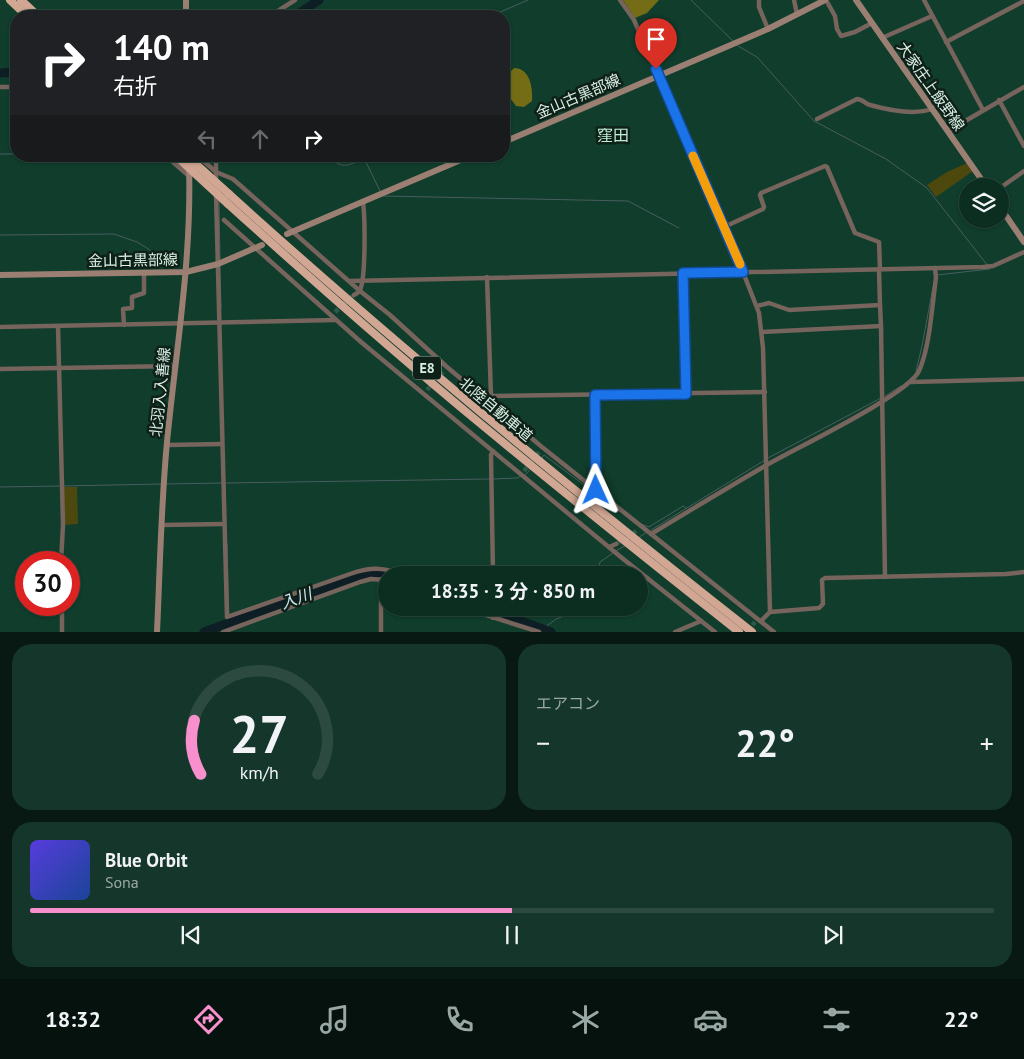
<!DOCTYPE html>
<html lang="ja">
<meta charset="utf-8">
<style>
body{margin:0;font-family:"PT Sans","Noto Sans JP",sans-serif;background:#15362a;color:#f1f3f6;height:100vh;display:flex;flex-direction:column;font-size:19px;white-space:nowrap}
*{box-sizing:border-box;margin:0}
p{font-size:16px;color:#9aa8a5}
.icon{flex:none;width:28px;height:28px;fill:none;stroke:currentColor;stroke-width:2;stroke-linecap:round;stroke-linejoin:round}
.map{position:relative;height:632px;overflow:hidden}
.sheet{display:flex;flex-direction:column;gap:12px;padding:12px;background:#071912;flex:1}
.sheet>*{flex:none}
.guide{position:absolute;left:10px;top:10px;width:500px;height:152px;border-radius:20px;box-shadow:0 1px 4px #0004,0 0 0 1px #2c4a3f;background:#202124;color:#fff;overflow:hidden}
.tools{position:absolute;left:959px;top:178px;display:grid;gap:10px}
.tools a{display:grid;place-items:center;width:50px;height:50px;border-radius:50%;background:#0c2e21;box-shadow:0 1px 4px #0004,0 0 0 1px #2c4a3f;font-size:25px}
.speed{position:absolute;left:15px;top:551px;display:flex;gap:10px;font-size:25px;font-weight:700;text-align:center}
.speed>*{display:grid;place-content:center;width:65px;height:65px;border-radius:50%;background:#0c2e21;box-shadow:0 1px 4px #0004,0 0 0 1px #2c4a3f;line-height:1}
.speed .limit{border:8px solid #d22;background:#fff;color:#111}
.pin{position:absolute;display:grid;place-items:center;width:42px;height:42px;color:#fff;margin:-51px -21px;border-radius:50% 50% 50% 0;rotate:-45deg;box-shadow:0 0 5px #0007}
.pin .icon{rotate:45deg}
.me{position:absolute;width:55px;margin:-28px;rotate:359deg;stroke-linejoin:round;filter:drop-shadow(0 0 4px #0008)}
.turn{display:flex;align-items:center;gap:18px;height:105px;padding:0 20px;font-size:22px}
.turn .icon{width:65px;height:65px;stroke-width:2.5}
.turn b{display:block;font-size:35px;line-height:42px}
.lanes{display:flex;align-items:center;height:48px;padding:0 20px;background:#0003;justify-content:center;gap:25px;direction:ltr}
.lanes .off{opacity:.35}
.big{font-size:38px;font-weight:700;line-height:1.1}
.sheet .card{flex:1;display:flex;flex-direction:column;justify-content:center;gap:8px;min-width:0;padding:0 18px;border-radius:20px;background:#15362a}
.sheet .dial{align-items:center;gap:0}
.dial svg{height:130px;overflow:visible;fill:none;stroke:#2c4a3f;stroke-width:7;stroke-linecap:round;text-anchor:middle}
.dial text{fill:#f1f3f6;stroke:none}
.song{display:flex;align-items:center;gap:15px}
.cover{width:60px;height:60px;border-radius:8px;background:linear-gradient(135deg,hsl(250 70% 55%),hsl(220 70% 35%))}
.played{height:5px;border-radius:2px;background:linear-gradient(90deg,#f790cd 50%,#2c4a3f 50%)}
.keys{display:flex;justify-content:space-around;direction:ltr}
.heat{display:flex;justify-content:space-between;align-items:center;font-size:28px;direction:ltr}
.sheet .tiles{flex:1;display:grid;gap:12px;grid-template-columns:1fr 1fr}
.card:last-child{grid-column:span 2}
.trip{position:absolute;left:378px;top:566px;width:270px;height:50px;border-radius:25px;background:#0c2e21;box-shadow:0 1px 4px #0004,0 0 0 1px #2c4a3f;font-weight:700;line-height:50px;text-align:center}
.menu{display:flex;height:80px;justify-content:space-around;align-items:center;background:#05120d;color:#9aa8a5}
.menu .icon{width:35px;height:35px}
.menu .current{color:#f790cd}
.menu b{font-size:22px;color:#f1f3f6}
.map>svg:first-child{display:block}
.green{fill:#4d480d}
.forest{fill:#746d16}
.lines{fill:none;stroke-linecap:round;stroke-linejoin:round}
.stream{stroke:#4a5d5e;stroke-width:1}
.river{stroke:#0d1e24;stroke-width:9}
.street-tunnel{stroke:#2e5848;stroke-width:4.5;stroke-dasharray:4.5 2;stroke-linecap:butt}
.street{stroke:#76645d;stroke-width:4.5}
.secondary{stroke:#9b7f73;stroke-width:6}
.highway{stroke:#d1a693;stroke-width:8}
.highway-bridge{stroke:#d1a693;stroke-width:8}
.route-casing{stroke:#114b97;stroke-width:12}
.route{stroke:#1a73e8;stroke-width:9}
.slow{stroke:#f59e0b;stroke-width:9}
.labels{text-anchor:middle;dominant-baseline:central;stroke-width:5;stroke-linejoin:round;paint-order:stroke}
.shield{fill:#0e2018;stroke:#9cb2a7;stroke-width:1}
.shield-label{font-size:14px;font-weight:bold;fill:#d9f0e4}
.street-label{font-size:15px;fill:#d9f0e4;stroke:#0e2018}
.neighbourhood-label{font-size:16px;fill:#bdedd6;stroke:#0e2018}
.water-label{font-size:16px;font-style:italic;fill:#cbe6f1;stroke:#0e2018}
</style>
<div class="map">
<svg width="1024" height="632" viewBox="0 0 1024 632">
<rect width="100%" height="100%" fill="#103d2c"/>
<g class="green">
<polygon points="967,163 973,171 936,197 927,185 947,172"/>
<polygon points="63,487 77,487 78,524 64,525"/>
</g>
<g class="forest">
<polygon points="623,0 659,0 647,13 635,18"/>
<path d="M514 68C530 68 533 88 532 101L524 107 516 106C504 89 498 85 514 68Z"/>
</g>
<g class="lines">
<g class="stream">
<polyline points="691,0 733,41"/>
<polyline points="491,16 528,0"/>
<polyline points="738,46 757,57 814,121 886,159 927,188 988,266"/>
<polyline points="0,154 16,154"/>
<path d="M327 156C343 169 346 167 364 158L380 191"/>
<polyline points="383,196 628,201 679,228"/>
<polyline points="219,199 220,260"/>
<polyline points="0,235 114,234 137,242 147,248 173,267"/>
<polyline points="220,267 221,308"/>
<polyline points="937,275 990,269"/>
<polyline points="916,371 922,346 933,287"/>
<polyline points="885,396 901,386"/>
<polyline points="768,458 881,398"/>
<polyline points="541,459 544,455 616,509"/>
<polyline points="525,475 531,469"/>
<polyline points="493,479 517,478 521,476"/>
<polyline points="226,483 489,479"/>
<polyline points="166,484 222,483"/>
<polyline points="63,486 162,484"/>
<polyline points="0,487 59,486"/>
<polyline points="641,524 649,527 683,506 686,508"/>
<polyline points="651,530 765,460"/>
<polyline points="638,538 647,532"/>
<polyline points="227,544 229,622"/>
<polyline points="616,551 626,545"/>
<polyline points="597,575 600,562 613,553"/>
<polyline points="544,628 556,619 577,611 581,608"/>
</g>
<g class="river">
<polyline points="295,16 319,0"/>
<polyline points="0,73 16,72"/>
<polyline points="485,608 551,632"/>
<polyline points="204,632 360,575 373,573 390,575"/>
</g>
<g class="street-tunnel">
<polyline points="335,312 354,295"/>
<polyline points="427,390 444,371"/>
<polyline points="524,471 540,451"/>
<polyline points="616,544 638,530"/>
<polyline points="748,630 755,622"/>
</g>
<g class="street">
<polyline points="620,0 634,20 743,272 759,313 763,348 770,612 761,621"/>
<polyline points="759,0 759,7 768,29"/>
<polyline points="794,0 797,14"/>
<polyline points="826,0 835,16 837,29 841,36 855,32 872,23"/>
<polyline points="924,0 983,110"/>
<polyline points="270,16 295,0"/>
<polyline points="882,38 932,16"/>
<polyline points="946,42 1024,1"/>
<polyline points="0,87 16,87"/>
<polyline points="999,100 1024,146"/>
<path d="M817 119 857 99C863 99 865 104 870 105 888 110 915 115 932 109"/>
<polyline points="948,131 1024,87"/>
<polyline points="166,156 189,176"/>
<polyline points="198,156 216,172 233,179 360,291 390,315 447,367 542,447 774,632"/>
<polyline points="216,156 216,182"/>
<polyline points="1000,188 1024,171"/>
<path d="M216 193 227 617 350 574C373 566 384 568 406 575"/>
<polyline points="224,220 361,342 622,558 715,632"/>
<polyline points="724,227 763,209 764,207 760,195 761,193 825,166 827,167 855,233 879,242 880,269"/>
<polyline points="683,273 686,394"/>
<polyline points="487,277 491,396"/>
<polyline points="350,281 983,267 993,266 1024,252"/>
<path d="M354 295C356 294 359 292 360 290 366 277 365 217 363 202"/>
<polyline points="757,306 769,303 789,310 880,305 879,269"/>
<polyline points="124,325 123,309 132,308 132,297 144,293 144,272"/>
<polyline points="58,326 63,525 61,562"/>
<polyline points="881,326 885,577"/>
<polyline points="0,327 336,320"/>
<polyline points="761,332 881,326 880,305"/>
<polyline points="0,369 175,366"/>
<polyline points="911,382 1024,379"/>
<polyline points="595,395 597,490"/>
<polyline points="490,402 491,396 765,392"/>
<polyline points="167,445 222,444"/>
<polyline points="493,451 491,455 493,575"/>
<polyline points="162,525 224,524"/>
<path d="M651 534C689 511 727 488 765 466 794 449 908 395 919 371 930 347 932 305 936 278L935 268"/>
<polyline points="609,547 616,544"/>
<polyline points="381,579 381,632"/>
<polyline points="62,605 62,632"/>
<polyline points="464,608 539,632"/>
<polyline points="493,608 493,618"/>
<polyline points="770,612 819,608 823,604 822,580 825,578 1006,574 1024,572"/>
<polyline points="223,632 360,582 371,579 386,580"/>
<polyline points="675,632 701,621"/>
</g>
<g class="secondary">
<polyline points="186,0 186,16"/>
<polyline points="856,0 986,186"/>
<polyline points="504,142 768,29 825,0"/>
<polyline points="1000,207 1024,242"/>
<polyline points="287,234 470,156"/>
<polyline points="0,275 186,272 218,264 262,245"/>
<path d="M157 632C160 568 161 505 167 442 176 350 192 258 189 165"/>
</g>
<g class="highway">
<polyline points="10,0 27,16"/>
<polyline points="21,0 38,16"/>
<path d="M229 194C398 347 573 491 752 632"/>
<path d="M228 204C311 279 396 354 482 425 567 495 653 564 739 632"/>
</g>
<g class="highway-bridge">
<polyline points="176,156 228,204"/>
<polyline points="187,156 229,194"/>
</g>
</g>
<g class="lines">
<defs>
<polyline id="route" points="596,490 595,395 686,394 683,273 743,272 656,69"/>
</defs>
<use href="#route" class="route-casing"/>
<use href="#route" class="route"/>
<polyline class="slow" points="693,156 740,264"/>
</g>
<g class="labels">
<rect class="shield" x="413" y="356.5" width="28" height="23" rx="4"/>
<g class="shield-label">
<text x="427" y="368">E8</text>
</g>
<g class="street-label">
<text transform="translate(931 86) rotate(55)">大家庄上飯野線</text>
<text transform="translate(578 96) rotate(-23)">金山古黒部線</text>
<text transform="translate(133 260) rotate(-1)">金山古黒部線</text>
<text transform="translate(160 392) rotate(-84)">北羽入入善線</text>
<text transform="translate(496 409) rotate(40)">北陸自動車道</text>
</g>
<g class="neighbourhood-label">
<text x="613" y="135">窪田</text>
</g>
<g class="water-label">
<text transform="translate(296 598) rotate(-20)">入川</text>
</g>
</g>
</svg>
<div class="tools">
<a><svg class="icon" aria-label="layers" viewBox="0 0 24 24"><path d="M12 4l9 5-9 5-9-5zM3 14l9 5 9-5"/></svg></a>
</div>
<div class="speed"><div class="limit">30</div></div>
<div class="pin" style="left:656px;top:69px;background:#d93025"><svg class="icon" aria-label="arrive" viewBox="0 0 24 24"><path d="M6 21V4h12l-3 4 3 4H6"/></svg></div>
<svg class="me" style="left:596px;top:490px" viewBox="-20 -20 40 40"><path d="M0-17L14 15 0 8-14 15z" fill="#1a73e8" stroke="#fff" stroke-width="4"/></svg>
<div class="trip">18:35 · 3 分 · 850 m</div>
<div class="guide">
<div class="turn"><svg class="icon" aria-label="right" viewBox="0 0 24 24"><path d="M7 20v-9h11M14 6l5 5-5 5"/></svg><div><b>140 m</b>右折</div></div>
<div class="lanes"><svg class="icon off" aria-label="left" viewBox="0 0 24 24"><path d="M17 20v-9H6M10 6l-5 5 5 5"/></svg><svg class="icon off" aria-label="ahead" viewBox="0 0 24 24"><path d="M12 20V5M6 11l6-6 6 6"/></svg><svg class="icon" aria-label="right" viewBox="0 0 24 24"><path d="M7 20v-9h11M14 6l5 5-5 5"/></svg></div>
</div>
</div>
<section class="sheet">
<div class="tiles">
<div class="card dial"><svg viewBox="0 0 100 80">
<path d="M14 69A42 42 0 1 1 86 69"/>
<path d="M14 69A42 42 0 0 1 10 36" stroke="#f790cd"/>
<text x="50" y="56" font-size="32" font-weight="700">27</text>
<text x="50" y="72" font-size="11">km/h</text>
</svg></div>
<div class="card"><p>エアコン</p>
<div class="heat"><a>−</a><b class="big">22°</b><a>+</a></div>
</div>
<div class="card">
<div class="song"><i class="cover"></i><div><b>Blue Orbit</b><p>Sona</p></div></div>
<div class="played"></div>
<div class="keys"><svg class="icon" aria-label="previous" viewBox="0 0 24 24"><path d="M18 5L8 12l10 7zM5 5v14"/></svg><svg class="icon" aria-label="pause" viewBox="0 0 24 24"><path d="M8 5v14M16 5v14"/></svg><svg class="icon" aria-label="next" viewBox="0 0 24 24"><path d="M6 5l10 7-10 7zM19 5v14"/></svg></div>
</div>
</div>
</section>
<nav class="menu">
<b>18:32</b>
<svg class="icon current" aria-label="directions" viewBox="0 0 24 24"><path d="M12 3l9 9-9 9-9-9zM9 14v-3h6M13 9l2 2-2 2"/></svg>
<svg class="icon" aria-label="music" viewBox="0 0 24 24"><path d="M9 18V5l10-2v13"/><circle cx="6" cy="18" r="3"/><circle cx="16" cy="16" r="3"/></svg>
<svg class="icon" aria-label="phone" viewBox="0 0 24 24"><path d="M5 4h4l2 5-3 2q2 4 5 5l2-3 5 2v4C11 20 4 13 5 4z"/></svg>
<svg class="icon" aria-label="climate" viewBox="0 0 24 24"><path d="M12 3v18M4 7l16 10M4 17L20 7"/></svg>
<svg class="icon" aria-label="car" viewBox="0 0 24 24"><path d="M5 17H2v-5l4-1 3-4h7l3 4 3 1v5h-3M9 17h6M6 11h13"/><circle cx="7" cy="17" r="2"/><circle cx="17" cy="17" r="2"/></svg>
<svg class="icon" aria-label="filters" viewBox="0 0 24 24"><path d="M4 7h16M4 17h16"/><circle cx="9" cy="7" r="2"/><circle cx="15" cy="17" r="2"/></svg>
<b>22°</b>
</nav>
